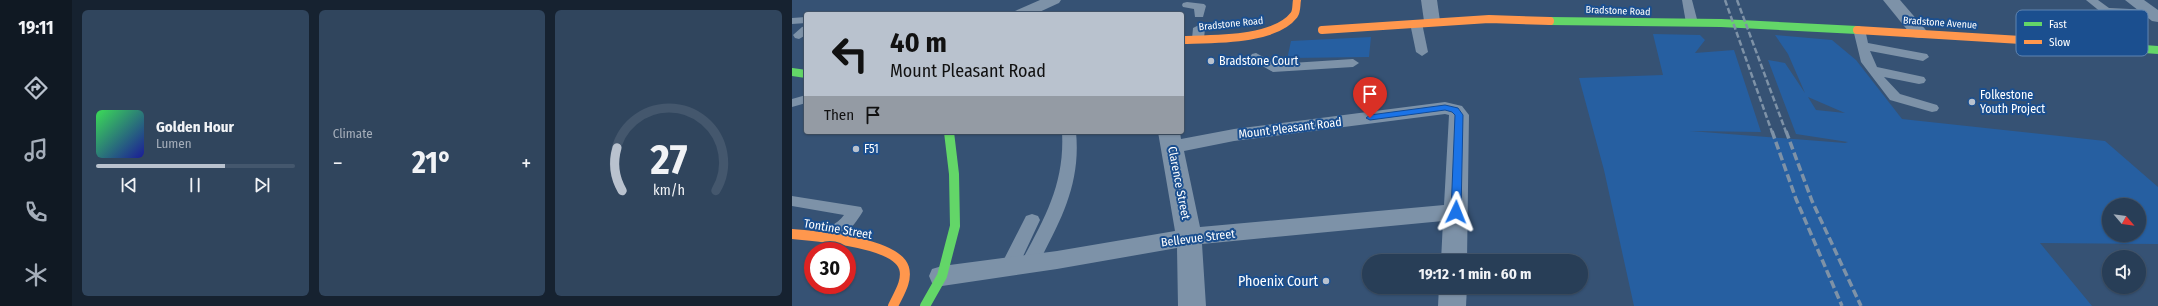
<!DOCTYPE html>
<meta charset="utf-8">
<style>
body{margin:0;font-family:"Fira Sans Condensed",sans-serif;background:#30455d;color:#f1f3f6;height:100vh;display:flex;flex-direction:column;font-size:15px;white-space:nowrap}
*{box-sizing:border-box;margin:0}
p{font-size:13px;color:#a5aeba}
.icon{flex:none;width:22px;height:22px;fill:none;stroke:currentColor;stroke-width:2;stroke-linecap:round;stroke-linejoin:round}
.map{position:relative;flex:1;overflow:hidden}
.panel{display:flex;flex-direction:column;gap:10px;padding:10px;background:#162230;width:720px}
.panel>*{flex:none}
.guide{position:absolute;left:12px;top:12px;width:380px;height:122px;border-radius:4px;box-shadow:0 1px 3px #0004,0 0 0 1px #44576d;background:#b9c2ce;color:#111;overflow:hidden}
.needle{width:26px;rotate:119deg}
.tools{position:absolute;left:1310px;top:198px;display:grid;gap:8px}
.tools a{display:grid;place-items:center;width:44px;height:44px;border-radius:50%;background:#283e57;box-shadow:0 1px 3px #0004,0 0 0 1px #44576d;font-size:20px}
.speed{position:absolute;left:12px;top:242px;display:flex;gap:8px;font-size:20px;font-weight:700;text-align:center}
.speed>*{display:grid;place-content:center;width:52px;height:52px;border-radius:50%;background:#283e57;box-shadow:0 1px 3px #0004,0 0 0 1px #44576d;line-height:1}
.speed .limit{border:6px solid #d22;background:#fff;color:#111}
.pin{position:absolute;display:grid;place-items:center;width:34px;height:34px;color:#fff;margin:-41px -17px;border-radius:50% 50% 50% 0;rotate:-45deg;box-shadow:0 0 4px #0007}
.pin .icon{rotate:45deg}
.me{position:absolute;width:44px;margin:-22px;rotate:2deg;stroke-linejoin:round;filter:drop-shadow(0 0 3px #0008)}
.turn{display:flex;align-items:center;gap:14px;height:84px;padding:0 20px;font-size:18px}
.turn .icon{width:52px;height:52px;stroke-width:2.5}
.turn b{display:block;font-size:28px;line-height:34px}
.then{display:flex;align-items:center;height:38px;padding:0 20px;background:#0003;gap:8px;font-size:15px}
.big{font-size:30px;font-weight:700;line-height:1.1}
.panel .widget{flex:1;display:flex;flex-direction:column;justify-content:center;gap:6px;min-width:0;padding:0 14px;border-radius:6px;background:#30455d}
.panel .dial{align-items:center;gap:0}
.dial svg{height:104px;overflow:visible;fill:none;stroke:#44576d;stroke-width:7;stroke-linecap:round;text-anchor:middle}
.dial text{fill:#f1f3f6;stroke:none}
.song{display:flex;align-items:center;gap:12px}
.cover{width:48px;height:48px;border-radius:6px;background:linear-gradient(135deg,hsl(130 70% 55%),hsl(240 70% 35%))}
.played{height:4px;border-radius:2px;background:linear-gradient(90deg,#b9c2ce 65%,#44576d 65%)}
.keys{display:flex;justify-content:space-around;direction:ltr}
.heat{display:flex;justify-content:space-between;align-items:center;font-size:22px;direction:ltr}
.panel .tiles{flex:1;display:grid;gap:10px;grid-template-columns:repeat(3,1fr)}
.trip{position:absolute;left:570px;top:254px;width:226px;height:40px;border-radius:20px;background:#283e57;box-shadow:0 1px 3px #0004,0 0 0 1px #44576d;font-weight:700;line-height:40px;text-align:center}
main{display:flex;flex:1;min-height:0}
.tab-bar{display:flex;flex-direction:column;width:72px;justify-content:space-around;align-items:center;background:#101923;color:#a5aeba}
.tab-bar .icon{width:28px;height:28px}
.tab-bar .selected{color:#b9c2ce}
.tab-bar b{font-size:18px;color:#f1f3f6}
.map>svg:first-child{display:block}
.green{fill:#265fa1;fill-rule:evenodd}
.lines{fill:none;stroke-linecap:round;stroke-linejoin:round}
.lane{fill:#7d92a8;fill-rule:evenodd}
.street{fill:#7d92a8;fill-rule:evenodd}
.fast-far1{stroke:#63d668;stroke-width:8}
.fast{stroke:#63d668;stroke-width:10}
.slow-far1{stroke:#ff974d;stroke-width:8}
.slow{stroke:#ff974d;stroke-width:10}
.rail-far1{stroke:#7e92a7;stroke-width:2.5;stroke-dasharray:6 2.5;stroke-linecap:butt}
.rail{stroke:#7e92a7;stroke-width:3.5;stroke-dasharray:8 3.5;stroke-linecap:butt}
.route{fill:#1a73e8;stroke:#114b97}
.poi-dot{fill:#b9c2ce;stroke:#1b4f8f;stroke-width:1.5}
.labels{text-anchor:middle;dominant-baseline:central;stroke-width:4;stroke-linejoin:round;paint-order:stroke}
.far-street-label{font-size:10px;fill:#fff;stroke:#1b4f8f}
.poi-label{font-size:12px;fill:#fff;stroke:#1b4f8f;text-anchor:start}
.street-label{font-size:12px;fill:#fff;stroke:#1b4f8f}
.near-poi-label{font-size:14px;fill:#fff;stroke:#1b4f8f;text-anchor:end}
.key{fill:#1b4f8f;stroke:#5f84b1;stroke-width:1}
.key-label{font-size:11px;fill:#fff}
</style>
<main>
<nav class="tab-bar">
<b>19:11</b>
<svg class="icon selected" aria-label="directions" viewBox="0 0 24 24"><path d="M12 3l9 9-9 9-9-9zM9 14v-3h6M13 9l2 2-2 2"/></svg>
<svg class="icon" aria-label="music" viewBox="0 0 24 24"><path d="M9 18V5l10-2v13"/><circle cx="6" cy="18" r="3"/><circle cx="16" cy="16" r="3"/></svg>
<svg class="icon" aria-label="phone" viewBox="0 0 24 24"><path d="M5 4h4l2 5-3 2q2 4 5 5l2-3 5 2v4C11 20 4 13 5 4z"/></svg>
<svg class="icon" aria-label="climate" viewBox="0 0 24 24"><path d="M12 3v18M4 7l16 10M4 17L20 7"/></svg>
</nav>
<section class="panel">
<div class="tiles">
<div class="widget">
<div class="song"><i class="cover"></i><div><b>Golden Hour</b><p>Lumen</p></div></div>
<div class="played"></div>
<div class="keys"><svg class="icon" aria-label="previous" viewBox="0 0 24 24"><path d="M18 5L8 12l10 7zM5 5v14"/></svg><svg class="icon" aria-label="pause" viewBox="0 0 24 24"><path d="M8 5v14M16 5v14"/></svg><svg class="icon" aria-label="next" viewBox="0 0 24 24"><path d="M6 5l10 7-10 7zM19 5v14"/></svg></div>
</div>
<div class="widget"><p>Climate</p>
<div class="heat"><a>−</a><b class="big">21°</b><a>+</a></div>
</div>
<div class="widget dial"><svg viewBox="0 0 100 80">
<path d="M14 69A42 42 0 1 1 86 69"/>
<path d="M14 69A42 42 0 0 1 10 36" stroke="#b9c2ce"/>
<text x="50" y="56" font-size="32" font-weight="700">27</text>
<text x="50" y="72" font-size="11">km/h</text>
</svg></div>
</div>
</section>
<div class="map">
<svg width="1366" height="306" viewBox="0 0 1366 306">
<rect width="100%" height="100%" fill="#365274"/>
<g class="green">
<path d="M861 34 908 35 913 40 903 53 942 50 969 132 898 131 1053 143 1056 142 1004 134 976 60 993 63 1013 93 996 54 983 35 1040 40 1064 60 1110 119 1313 141 1366 187V244L1248 243 1300 306H842L812 170 787 78 871 75ZM1016 97 1053 113 1024 110ZM1317 205H1347V235H1317Z"/>
<polygon points="579,37 577,57 497,58 496,55 499,41"/>
</g>
<g class="lines">
<g class="lane">
<polygon points="890,0 900,0 906,23 904,25 896,25 894,23"/>
<polygon points="1294,0 1306,0 1317,8 1359,10 1365,13 1359,16 1310,13"/>
<polygon points="395,2 412,4 414,6 411,17 403,17 402,9 391,7 390,5 391,3"/>
<polygon points="14,17 14,23 0,24 0,18"/>
<polygon points="624,20 630,23 636,52 630,56 624,52 618,23"/>
<polygon points="407,25 413,28 412,39 406,43 400,39 401,28"/>
<polygon points="14,26 14,35 7,39 3,38 1,35 10,27"/>
<polygon points="1067,26 1073,29 1076,43 1135,54 1137,57 1131,61 1078,51 1085,67 1132,77 1134,80 1132,83 1127,84 1092,77 1108,94 1145,105 1147,108 1145,111 1140,112 1098,100 1069,62 1061,29"/>
<polygon points="464,53 484,64 561,59 567,63 561,67 481,72 460,60 458,57 460,54"/>
<polygon points="14,95 14,103 0,107 0,99"/>
<path d="M270 132H284C289 184 269 220 246 264L243 268 237 270 231 268 228 264C252 220 273 184 270 132Z"/>
<path d="M0 196 63 206 69 207 71 211C63 225 46 247 28 242L25 238C32 228 45 225 52 215L0 206Z"/>
<polygon points="240,214 246,216 248,220 226,267 223,272 217,273 211,272 208,267 232,220 234,216"/>
</g>
<g class="street">
<polygon points="248,0 269,0 267,3 243,14 221,14 223,11"/>
<polygon points="629,0 645,0 648,21 646,25 634,25 632,21"/>
<polygon points="1091,0 1108,0 1133,29 1136,33 1133,37 1127,38 1121,37"/>
<polygon points="1333,0 1352,0 1366,10 1366,22 1360,21"/>
<path d="M653 102 670 106 677 115 675 261H649L651 221 410 244 414 306H386L385 248 265 269 150 286 140 283 137 276 140 269 150 266 265 251 383 231 366 132H388L389 139 442 129ZM653 114 657 115 652 205 408 227 392 151 442 141Z"/>
<polygon points="647,287 675,287 674,306 646,306"/>
</g>
<g class="fast-far1">
<polyline points="758,21 929,23 1065,30"/>
<polyline points="1229,40 1366,50"/>
<polyline points="0,72 14,74"/>
</g>
<polyline class="fast" points="133,306 150,276 163,226 162,174 157,132"/>
<g class="slow-far1">
<polyline points="530,30 697,19 758,21"/>
<polyline points="1065,30 1229,40"/>
<path d="M390 40C421 39 482 41 502 15 505 11 504 5 505 0"/>
</g>
<path class="slow" d="M0 234C23 236 104 242 112 268 116 281 106 295 101 306"/>
<g class="rail-far1">
<polyline points="933,0 980,132"/>
<polyline points="945,0 994,132"/>
</g>
<g class="rail">
<polyline points="980,131 1004,199 1050,306"/>
<polyline points="994,131 1020,201 1069,306"/>
</g>
</g>
<polygon class="route" points="653,105 666,108 671,115 669,212 664,215 659,212 663,115 660,112 653,110 578,120 574,118 578,115"/>
<g class="poi-dot">
<circle cx="419" cy="61" r="4"/>
<circle cx="1180" cy="102" r="4"/>
<circle cx="64" cy="149" r="4"/>
<circle cx="534" cy="281" r="4"/>
</g>
<g class="labels">
<g class="far-street-label">
<text transform="translate(826 11) rotate(2)">Bradstone Road</text>
<text transform="translate(1148 23) rotate(4)">Bradstone Avenue</text>
<text transform="translate(439 24) rotate(-6)">Bradstone Road</text>
</g>
<g class="poi-label">
<text x="427" y="61">Bradstone Court</text>
<text x="1188" y="95">Folkestone<tspan x="1188" dy="14">Youth Project</tspan></text>
<text x="72" y="149">F51</text>
</g>
<g class="street-label">
<text transform="translate(498 128) rotate(-7)">Mount Pleasant Road</text>
<text transform="translate(387 183) rotate(79)">Clarence Street</text>
<text transform="translate(46 229) rotate(10)">Tontine Street</text>
<text transform="translate(406 238) rotate(-7)">Bellevue Street</text>
</g>
<g class="near-poi-label">
<text x="526" y="281">Phoenix Court</text>
</g>
</g>
<rect x="1224" y="10" width="132" height="46" rx="6" class="key"/>
<rect x="1232" y="22" width="18" height="4" fill="#63d668"/>
<rect x="1232" y="40" width="18" height="4" fill="#ff974d"/>
<g class="key-label">
<text x="1257" y="28">Fast</text>
<text x="1257" y="46">Slow</text>
</g>
</svg>
<div class="tools">
<a><svg class="needle" viewBox="-14 -14 28 28"><path d="M0-13l5 13h-10z" fill="#e53935"/><path d="M0 13l5-13h-10z" fill="#a5aeba"/></svg></a>
<a><svg class="icon" aria-label="sound" viewBox="0 0 24 24"><path d="M4 9h4l5-4v14l-5-4H4zM17 9q2 3 0 6"/></svg></a>
</div>
<div class="speed"><div class="limit">30</div></div>
<div class="pin" style="left:578px;top:118px;background:#d93025"><svg class="icon" aria-label="arrive" viewBox="0 0 24 24"><path d="M6 21V4h12l-3 4 3 4H6"/></svg></div>
<svg class="me" style="left:664px;top:212px" viewBox="-20 -20 40 40"><path d="M0-17L14 15 0 8-14 15z" fill="#1a73e8" stroke="#fff" stroke-width="4"/></svg>
<div class="trip">19:12 · 1 min · 60 m</div>
<div class="guide">
<div class="turn"><svg class="icon" aria-label="left" viewBox="0 0 24 24"><path d="M17 20v-9H6M10 6l-5 5 5 5"/></svg><div><b>40 m</b>Mount Pleasant Road</div></div>
<div class="then">Then<svg class="icon" aria-label="arrive" viewBox="0 0 24 24"><path d="M6 21V4h12l-3 4 3 4H6"/></svg></div>
</div>
</div>
</main>
